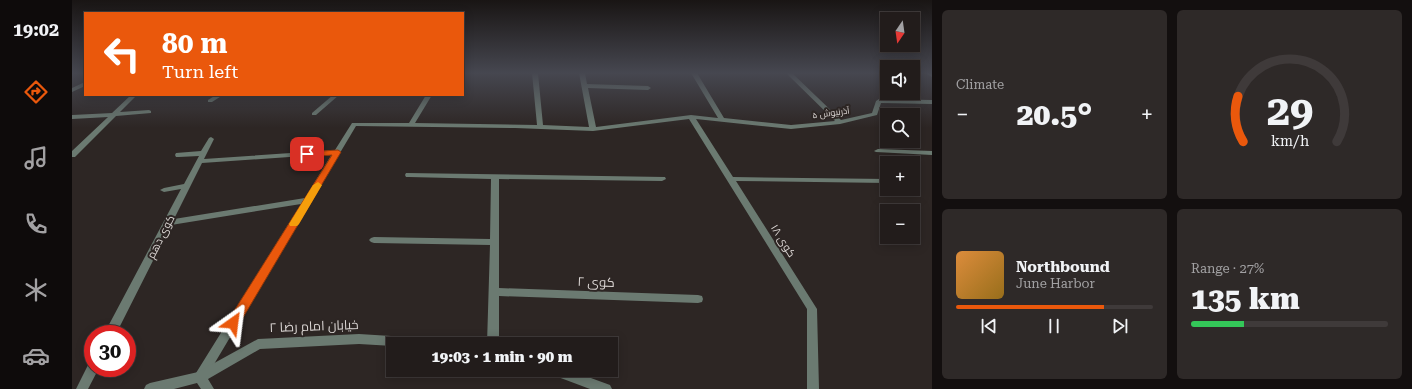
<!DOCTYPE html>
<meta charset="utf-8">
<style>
body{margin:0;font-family:"Roboto Serif",Cairo,serif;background:#2e2928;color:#f1f3f6;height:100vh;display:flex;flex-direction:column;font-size:15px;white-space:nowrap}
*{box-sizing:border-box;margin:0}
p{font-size:13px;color:#a2a1a3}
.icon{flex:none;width:22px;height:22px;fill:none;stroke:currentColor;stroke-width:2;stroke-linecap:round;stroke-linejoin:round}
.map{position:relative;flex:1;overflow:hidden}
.panel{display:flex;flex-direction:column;gap:10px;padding:10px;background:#130f0f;width:480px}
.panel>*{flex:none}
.top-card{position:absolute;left:12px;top:12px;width:380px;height:84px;border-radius:0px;box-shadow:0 2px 10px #0003,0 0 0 1px #3f3a3a;background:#ea580c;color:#fff;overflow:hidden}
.needle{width:26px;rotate:193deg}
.tools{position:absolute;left:808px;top:12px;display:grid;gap:8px}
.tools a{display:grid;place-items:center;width:40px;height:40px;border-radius:0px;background:#221c1b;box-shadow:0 2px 10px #0003,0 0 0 1px #3f3a3a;font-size:20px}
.speed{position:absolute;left:12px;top:325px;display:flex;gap:8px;font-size:20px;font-weight:700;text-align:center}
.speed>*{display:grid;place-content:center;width:52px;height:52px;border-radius:50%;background:#221c1b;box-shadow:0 2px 10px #0003,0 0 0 1px #3f3a3a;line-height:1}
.speed .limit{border:6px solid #d22;background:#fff;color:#111}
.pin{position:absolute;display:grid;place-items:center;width:34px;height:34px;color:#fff;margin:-17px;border-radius:8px;box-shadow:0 2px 6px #0006}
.me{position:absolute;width:44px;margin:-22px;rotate:31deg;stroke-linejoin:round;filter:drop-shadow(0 0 3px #0008)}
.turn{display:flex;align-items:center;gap:14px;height:84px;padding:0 12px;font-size:18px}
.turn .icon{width:52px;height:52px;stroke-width:2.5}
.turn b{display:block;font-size:28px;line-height:34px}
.big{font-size:30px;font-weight:800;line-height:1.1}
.panel .widget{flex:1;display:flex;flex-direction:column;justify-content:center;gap:6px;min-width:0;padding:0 14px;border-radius:6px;background:#2e2928}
.panel .dial{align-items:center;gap:0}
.dial svg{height:104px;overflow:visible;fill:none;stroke:#3f3a3a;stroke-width:7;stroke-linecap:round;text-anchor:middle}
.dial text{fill:#f1f3f6;stroke:none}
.song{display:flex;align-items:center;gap:12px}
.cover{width:48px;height:48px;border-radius:6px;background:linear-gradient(135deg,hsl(30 70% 55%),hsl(40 70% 35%))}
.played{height:4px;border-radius:2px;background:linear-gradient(90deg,#ea580c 75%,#3f3a3a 75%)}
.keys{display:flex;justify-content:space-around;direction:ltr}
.heat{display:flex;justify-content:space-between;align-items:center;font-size:22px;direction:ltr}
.charge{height:6px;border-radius:3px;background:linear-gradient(90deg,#34c759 27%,#3f3a3a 0)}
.panel .tiles{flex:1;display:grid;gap:10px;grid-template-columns:repeat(2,1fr)}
.trip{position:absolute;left:314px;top:337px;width:232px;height:40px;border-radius:0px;background:#221c1b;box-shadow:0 2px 10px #0003,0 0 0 1px #3f3a3a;font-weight:800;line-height:40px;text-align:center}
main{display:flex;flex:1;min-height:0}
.menu{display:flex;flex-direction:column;width:72px;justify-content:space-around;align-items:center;background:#0e0b0b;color:#a2a1a3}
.menu .icon{width:28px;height:28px}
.menu .on{color:#ea580c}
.menu b{font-size:18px;color:#f1f3f6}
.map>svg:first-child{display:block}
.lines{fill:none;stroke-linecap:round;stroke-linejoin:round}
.minor{fill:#6b7a71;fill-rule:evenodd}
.tertiary{fill:#6b7a71;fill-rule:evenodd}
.route{fill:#ea580c;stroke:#983908}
.slow{fill:#f59e0b}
.labels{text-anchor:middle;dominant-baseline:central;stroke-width:4;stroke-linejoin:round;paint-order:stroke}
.far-street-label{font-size:9px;fill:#dcd7d5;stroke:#2d2624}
.street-label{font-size:11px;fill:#dcd7d5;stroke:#2d2624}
.near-street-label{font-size:13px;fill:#dcd7d5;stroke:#2d2624}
</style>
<main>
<nav class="menu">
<b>19:02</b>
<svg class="icon on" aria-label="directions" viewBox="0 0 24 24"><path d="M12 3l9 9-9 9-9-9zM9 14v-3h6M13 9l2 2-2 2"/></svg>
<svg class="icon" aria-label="music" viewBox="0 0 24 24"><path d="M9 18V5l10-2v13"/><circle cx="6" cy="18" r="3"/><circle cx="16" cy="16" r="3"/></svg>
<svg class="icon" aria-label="phone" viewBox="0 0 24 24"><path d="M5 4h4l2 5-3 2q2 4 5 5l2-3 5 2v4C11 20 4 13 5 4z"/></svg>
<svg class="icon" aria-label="climate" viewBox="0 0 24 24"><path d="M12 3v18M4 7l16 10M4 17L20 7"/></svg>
<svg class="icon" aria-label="car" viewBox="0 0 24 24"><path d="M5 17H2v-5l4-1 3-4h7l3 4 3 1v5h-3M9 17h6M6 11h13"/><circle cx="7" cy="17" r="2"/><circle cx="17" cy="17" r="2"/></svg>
</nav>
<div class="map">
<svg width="860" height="389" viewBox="0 0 860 389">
<rect width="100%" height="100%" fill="#2d2624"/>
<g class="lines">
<g class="minor">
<path d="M460 73H466L471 125 517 127 507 73H513L515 84 576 86 579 88 576 90 516 88 524 127 619 115 646 118 619 73H625L652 118 719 125 763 121 714 73H720L769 120 800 113 804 101 807 99 860 100V104L809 103 805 115 768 124 719 129 624 119 661 177 815 179V183L664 181 745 309 747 389H735V309L617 119 521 131 443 128 284 126 132 381 128 383 124 381 122 377 124 373 229 204 99 225 44 334H32L109 189 92 192 88 190 92 188 112 184 127 156 107 157H104L103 155 104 153 129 151 137 138 139 137 142 139 132 159 263 150 280 123H337L354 95H360L343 123 465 125ZM260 154 233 198 102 219 130 163Z"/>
<polygon points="853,73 860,73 860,77"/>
<polygon points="59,95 65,95 48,112 77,110 79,111 79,113 44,116 3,157 0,157 0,151 36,117 0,119 0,115 40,113"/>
<polygon points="144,95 151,95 140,102 136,102 136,100"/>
<polygon points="261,95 267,95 244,115 240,115 240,113"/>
<polygon points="806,149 860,151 860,155 804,152 802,151"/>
<polygon points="334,173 593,177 594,179 590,181 427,179 427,288 626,295 630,296 631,299 630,302 626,303 427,296 427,344 415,344 418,245 302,243 299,242 297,240 299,238 302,237 418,239 419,179 337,177 334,177 333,175"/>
<polygon points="21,362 21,368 27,368 16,389 4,389 17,363"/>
</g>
<g class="tertiary">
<polygon points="13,82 13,86 0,92 0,88"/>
<polygon points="287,334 367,339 371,341 373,344 321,344 321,346 287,344 188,349 136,379 142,389 129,389 125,383 102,389 72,389 74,385 78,383 126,372 186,339"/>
<polygon points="476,370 497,370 538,385 540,389 518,389 478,374"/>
</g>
</g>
<linearGradient id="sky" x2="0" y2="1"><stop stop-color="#191514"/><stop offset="0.57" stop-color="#464750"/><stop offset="1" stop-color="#464750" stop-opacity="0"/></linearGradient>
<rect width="860" height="128" fill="url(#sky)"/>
<polygon class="route" points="266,150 269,152 166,326 161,328 157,326 155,323 157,319 260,155 235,157 231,154 235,152"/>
<polygon class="slow" points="246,182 250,185 227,224 225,226 218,226 217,224 241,185"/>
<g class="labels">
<g class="far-street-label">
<text transform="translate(759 113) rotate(-8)">آذرنیوش ۵</text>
</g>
<g class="street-label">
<text transform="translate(89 237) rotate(-63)">کوی دهم</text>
<text transform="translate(711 241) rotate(58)">کوی ۱۸</text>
</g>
<g class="near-street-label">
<text transform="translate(524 282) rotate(2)">کوی ۲</text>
<text transform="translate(242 326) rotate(-2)">خیابان امام رضا ۲</text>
</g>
</g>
</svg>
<div class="tools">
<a><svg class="needle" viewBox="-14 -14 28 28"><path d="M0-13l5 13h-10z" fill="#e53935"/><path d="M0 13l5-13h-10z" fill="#a2a1a3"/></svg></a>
<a><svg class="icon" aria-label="sound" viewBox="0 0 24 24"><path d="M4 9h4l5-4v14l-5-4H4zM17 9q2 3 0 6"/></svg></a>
<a><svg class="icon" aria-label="search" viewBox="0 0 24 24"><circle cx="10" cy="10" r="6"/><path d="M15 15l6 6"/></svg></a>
<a>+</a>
<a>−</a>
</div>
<div class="speed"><div class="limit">30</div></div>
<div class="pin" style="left:235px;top:154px;background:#d93025"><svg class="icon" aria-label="arrive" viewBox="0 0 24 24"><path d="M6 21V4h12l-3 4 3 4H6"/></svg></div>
<svg class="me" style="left:161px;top:323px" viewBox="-20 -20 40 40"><path d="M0-17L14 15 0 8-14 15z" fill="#ea580c" stroke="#fff" stroke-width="4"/></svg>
<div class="trip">19:03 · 1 min · 90 m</div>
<div class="top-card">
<div class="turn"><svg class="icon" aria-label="left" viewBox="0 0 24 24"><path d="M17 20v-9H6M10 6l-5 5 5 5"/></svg><div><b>80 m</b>Turn left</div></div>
</div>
</div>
<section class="panel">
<div class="tiles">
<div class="widget"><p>Climate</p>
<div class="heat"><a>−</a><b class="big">20.5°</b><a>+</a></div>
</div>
<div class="widget dial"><svg viewBox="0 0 100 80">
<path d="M14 69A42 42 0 1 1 86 69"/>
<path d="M14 69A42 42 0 0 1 10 34" stroke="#ea580c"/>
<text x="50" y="56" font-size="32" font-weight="700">29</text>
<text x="50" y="72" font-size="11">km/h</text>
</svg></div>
<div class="widget">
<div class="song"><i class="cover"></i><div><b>Northbound</b><p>June Harbor</p></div></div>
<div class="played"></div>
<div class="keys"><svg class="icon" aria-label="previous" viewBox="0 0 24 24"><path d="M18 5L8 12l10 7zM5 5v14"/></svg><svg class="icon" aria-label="pause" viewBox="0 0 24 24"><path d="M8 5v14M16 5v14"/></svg><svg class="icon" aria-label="next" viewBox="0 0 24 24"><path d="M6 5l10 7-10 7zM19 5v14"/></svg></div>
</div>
<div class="widget"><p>Range · 27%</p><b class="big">135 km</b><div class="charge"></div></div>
</div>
</section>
</main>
